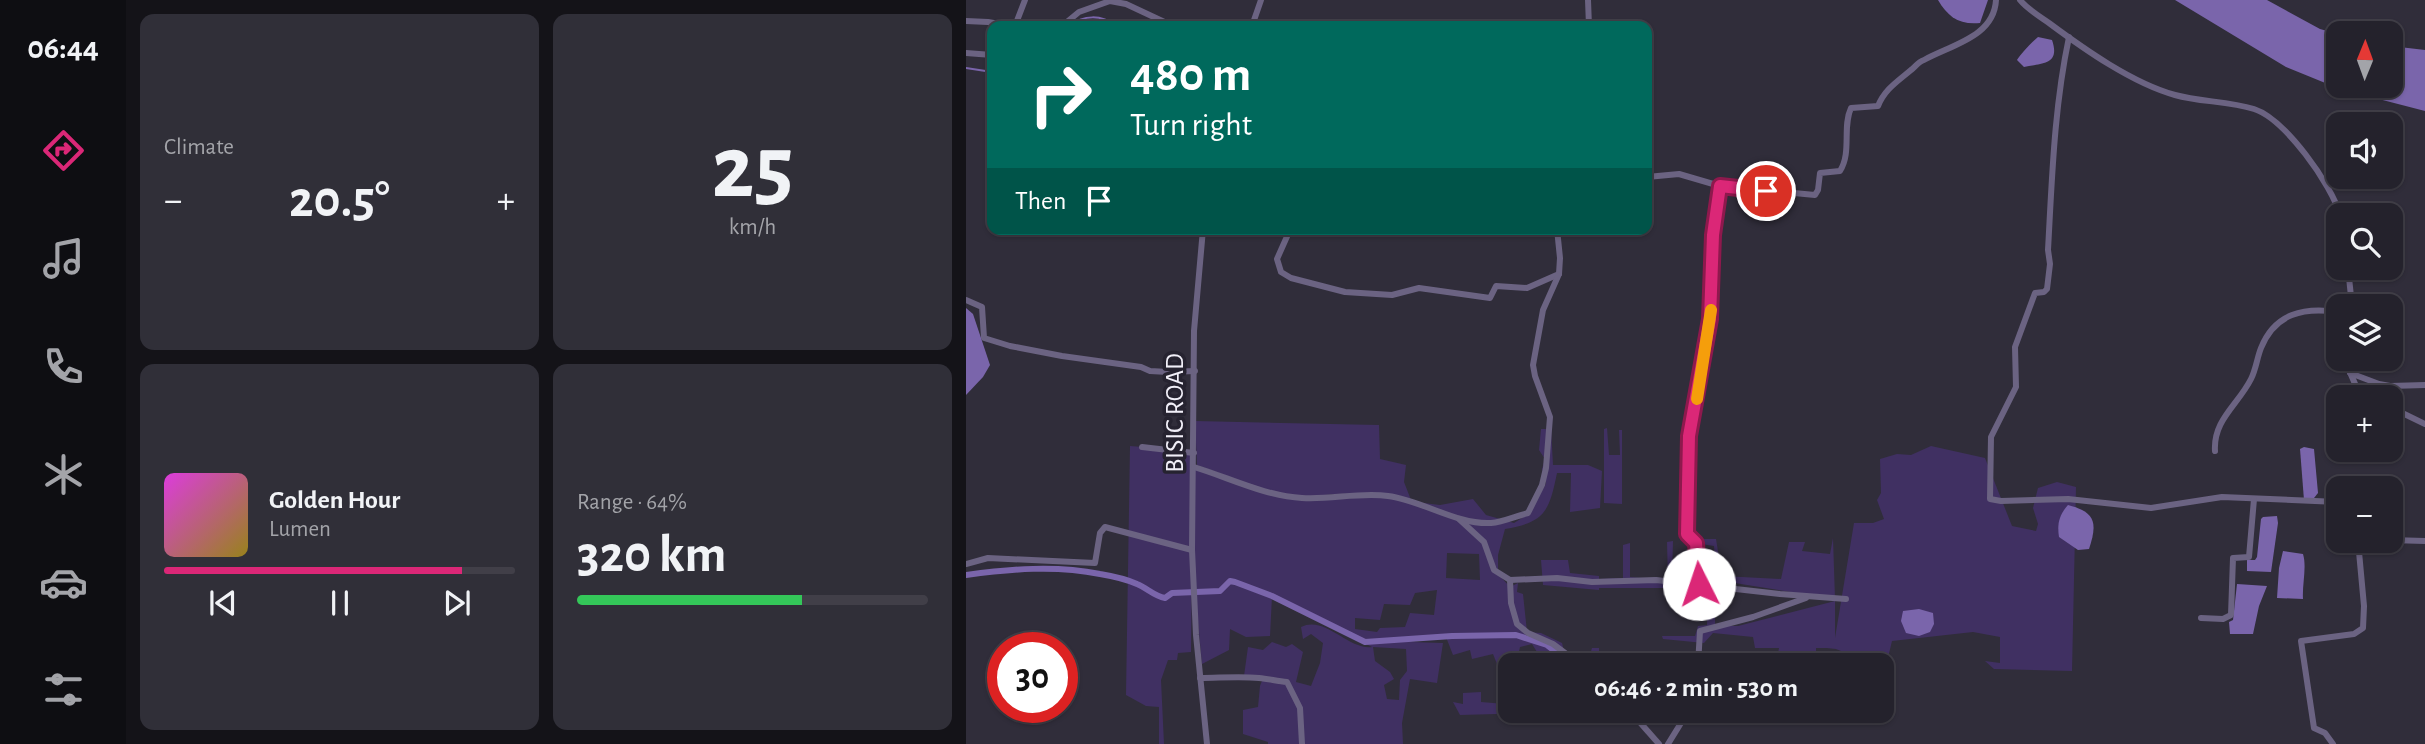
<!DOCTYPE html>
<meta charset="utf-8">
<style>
body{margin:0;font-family:"Alegreya Sans",sans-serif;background:#302f38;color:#f1f3f6;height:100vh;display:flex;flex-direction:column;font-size:26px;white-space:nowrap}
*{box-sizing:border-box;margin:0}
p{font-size:23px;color:#a3a4a9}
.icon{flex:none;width:38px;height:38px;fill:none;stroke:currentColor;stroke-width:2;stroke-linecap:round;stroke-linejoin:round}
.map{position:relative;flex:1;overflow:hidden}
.sheet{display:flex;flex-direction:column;gap:14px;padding:14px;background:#141318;width:840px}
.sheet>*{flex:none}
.guide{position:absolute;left:21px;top:21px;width:665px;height:214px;border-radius:14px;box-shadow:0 2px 5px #0004,0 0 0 2px #413f48;background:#00695c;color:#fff;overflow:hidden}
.needle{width:46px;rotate:1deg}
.buttons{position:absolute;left:1360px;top:21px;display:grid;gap:14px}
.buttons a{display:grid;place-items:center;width:77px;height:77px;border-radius:14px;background:#24222c;box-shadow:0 2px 5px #0004,0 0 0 2px #413f48;font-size:35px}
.speed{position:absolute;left:21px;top:632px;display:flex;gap:14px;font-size:35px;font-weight:700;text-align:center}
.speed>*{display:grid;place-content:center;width:91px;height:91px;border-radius:50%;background:#24222c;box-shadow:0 2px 5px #0004,0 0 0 2px #413f48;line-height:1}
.speed .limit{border:10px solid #d22;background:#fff;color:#111}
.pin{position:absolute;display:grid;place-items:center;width:60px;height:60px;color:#fff;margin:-30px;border:4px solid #fff;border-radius:50%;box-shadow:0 2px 7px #0007}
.me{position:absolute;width:77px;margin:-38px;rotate:356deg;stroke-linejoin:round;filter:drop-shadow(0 0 5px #0008)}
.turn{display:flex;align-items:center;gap:24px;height:147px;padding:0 28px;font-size:32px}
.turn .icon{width:91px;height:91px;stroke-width:2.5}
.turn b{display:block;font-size:49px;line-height:60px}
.then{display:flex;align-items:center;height:66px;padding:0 28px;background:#0003;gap:14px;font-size:26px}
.big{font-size:52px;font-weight:700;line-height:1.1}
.sheet .widget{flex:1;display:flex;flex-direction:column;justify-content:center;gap:10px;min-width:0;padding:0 24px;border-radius:14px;background:#302f38}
.sheet .dial{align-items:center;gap:0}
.dial b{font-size:91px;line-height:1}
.song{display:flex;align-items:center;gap:21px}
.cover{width:84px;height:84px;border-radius:10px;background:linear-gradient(135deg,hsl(300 70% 55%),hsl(50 70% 35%))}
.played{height:7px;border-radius:4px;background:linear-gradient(90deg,#db2777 85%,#413f48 85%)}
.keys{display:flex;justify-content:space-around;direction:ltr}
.heat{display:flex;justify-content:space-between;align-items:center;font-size:38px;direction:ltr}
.charge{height:10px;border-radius:5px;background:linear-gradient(90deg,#34c759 64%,#413f48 0)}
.sheet .tiles{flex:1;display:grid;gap:14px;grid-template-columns:repeat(2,1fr)}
.trip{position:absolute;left:532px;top:653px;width:396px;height:70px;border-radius:14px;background:#24222c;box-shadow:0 2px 5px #0004,0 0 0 2px #413f48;font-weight:700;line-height:70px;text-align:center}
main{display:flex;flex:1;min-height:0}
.dock{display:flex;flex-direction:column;width:126px;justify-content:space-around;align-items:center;background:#0e0e12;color:#a3a4a9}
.dock .icon{width:49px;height:49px}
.dock .on{color:#db2777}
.dock b{font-size:32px;color:#f1f3f6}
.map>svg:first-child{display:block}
.green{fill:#403062;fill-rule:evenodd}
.water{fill:#7a65ab}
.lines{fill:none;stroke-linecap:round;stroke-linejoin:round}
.stream{stroke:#7a65ab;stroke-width:2}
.canal{stroke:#7a65ab;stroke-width:6}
.minor{stroke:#6b6382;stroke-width:6}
.route-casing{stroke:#8e194d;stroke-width:18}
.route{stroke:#db2777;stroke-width:12}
.slow{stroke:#f59e0b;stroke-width:12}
.labels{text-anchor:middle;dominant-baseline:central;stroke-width:7;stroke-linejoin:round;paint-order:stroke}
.street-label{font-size:26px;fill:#f1eff8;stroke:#262330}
</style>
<main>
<nav class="dock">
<b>06:44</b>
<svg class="icon on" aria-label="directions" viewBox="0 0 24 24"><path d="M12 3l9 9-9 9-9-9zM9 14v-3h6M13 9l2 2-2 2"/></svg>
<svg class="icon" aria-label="music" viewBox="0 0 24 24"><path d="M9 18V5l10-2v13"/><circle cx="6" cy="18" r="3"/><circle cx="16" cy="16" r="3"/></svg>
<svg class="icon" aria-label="phone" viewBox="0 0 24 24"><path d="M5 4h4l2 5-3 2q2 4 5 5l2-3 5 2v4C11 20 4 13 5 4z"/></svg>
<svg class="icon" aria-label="climate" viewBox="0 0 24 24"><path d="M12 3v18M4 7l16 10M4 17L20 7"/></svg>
<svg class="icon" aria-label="car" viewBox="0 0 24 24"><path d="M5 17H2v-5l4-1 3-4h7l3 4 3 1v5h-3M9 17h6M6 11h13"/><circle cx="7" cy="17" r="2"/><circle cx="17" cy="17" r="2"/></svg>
<svg class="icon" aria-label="filters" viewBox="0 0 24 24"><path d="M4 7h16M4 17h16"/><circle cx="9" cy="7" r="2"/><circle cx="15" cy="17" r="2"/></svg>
</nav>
<section class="sheet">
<div class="tiles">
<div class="widget"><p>Climate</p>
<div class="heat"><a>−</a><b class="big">20.5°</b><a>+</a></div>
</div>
<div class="widget dial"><b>25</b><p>km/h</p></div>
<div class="widget">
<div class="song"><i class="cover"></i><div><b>Golden Hour</b><p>Lumen</p></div></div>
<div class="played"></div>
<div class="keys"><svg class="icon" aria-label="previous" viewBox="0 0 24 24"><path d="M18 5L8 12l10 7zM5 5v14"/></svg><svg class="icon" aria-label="pause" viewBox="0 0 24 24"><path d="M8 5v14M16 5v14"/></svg><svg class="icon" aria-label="next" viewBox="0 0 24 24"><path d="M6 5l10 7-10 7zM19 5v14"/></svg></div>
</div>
<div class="widget"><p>Range · 64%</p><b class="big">320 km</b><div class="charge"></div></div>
</div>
</section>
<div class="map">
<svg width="1459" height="744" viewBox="0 0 1459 744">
<rect width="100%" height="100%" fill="#302d3a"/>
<g class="green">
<polygon points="229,421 413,425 414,459 440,465 438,482 445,500 420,493 370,494 337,497 302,491 231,465"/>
<polygon points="641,428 643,455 654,455 653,430 656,430 656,504 638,503 638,429"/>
<path d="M575 429H585L587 465H622L636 471 634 508 604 512 605 473H591C583 512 579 522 539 529L532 555V574L544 587 552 583 551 592 557 594 561 632 575 633 596 643 598 651 622 661 626 648H633V665H585L588 657 578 652 575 660 567 658 566 651 571 652 566 644 554 647 550 665H544L546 711 530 714 494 715 487 702 497 704V693L515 692V702L539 704 533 669 527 654 506 659 504 650 487 655 480 637 413 641 477 643 471 683 444 679 436 723 437 744H302V742L277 734V710L292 707 294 686 297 678 278 676 282 647 297 650 306 642 320 647 326 644 337 652 330 682 345 686 354 663 357 643 345 634 337 639 335 627C359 615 382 650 406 647L306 596 304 636 280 637 264 629 263 650 236 664 226 559 225 652 212 653 211 660H202L195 680 198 744H193V707L180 706 160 695 164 446 227 451 228 467 337 498 420 495 449 502 474 505 507 499 520 515 548 523 564 513C565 509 565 505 567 501 575 487 586 488 576 469L579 459 573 450ZM481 553 513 554 514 580 480 578ZM471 590 468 615 444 613 439 627 414 628 411 632 389 629V618L414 620 418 604 444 605 449 593ZM407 647 440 649 441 671 434 680 433 700 421 699 418 685 428 679 424 672 409 661Z"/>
<path d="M965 446 1019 458 1046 526 1070 531 1072 524 1067 508 1072 488 1091 482 1110 487 1106 671 1028 669 1019 661 1034 663V637L1007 632 926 641 920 666 886 665C879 647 868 648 850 648V665H810L813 648H789L787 637 747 633 738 643 697 639 696 636H729L732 626 741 625 742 594H749V626H772L869 601V638L888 523H907L918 519 911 500 915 493 914 459 931 454 945 455Z"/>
<polygon points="867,538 869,599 750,580 748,546 735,544 736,539 750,539 756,576 815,579 823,542 839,542 836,551 864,554"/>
<polygon points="707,541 706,577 724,585 728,588 633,588 633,590 577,585 575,560 602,560 604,573 633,576 633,579 657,578 657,545 664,543 664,577 702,581 701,542"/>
</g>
<g class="water">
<path d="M972 0H1022L1014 23C993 25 982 17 972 0Z"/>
<polygon points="1209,0 1301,0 1354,29 1372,34 1372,86 1424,86 1425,46 1459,50 1459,111 1374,89 1320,67"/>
<path d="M1072 37 1086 40C1095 66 1074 63 1058 67L1051 60C1054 55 1068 40 1072 37Z"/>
<polygon points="0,308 7,314 24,365 17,377 0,395"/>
<polygon points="1338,447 1348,449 1352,493 1348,498 1338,500 1334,449"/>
<path d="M1102 505C1129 512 1132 522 1123 549L1112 550 1093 537C1091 524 1093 515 1102 505Z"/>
<polygon points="1311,516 1312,523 1305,572 1281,571 1281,560 1289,560 1291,557 1295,519 1297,517"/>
<path d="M1317 551 1337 554C1341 567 1336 585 1337 599L1311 598 1313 568Z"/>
<polygon points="1271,584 1301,586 1293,606 1287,634 1264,634 1263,622 1267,620"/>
<polygon points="953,609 967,613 968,624 964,632 953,636 940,633 935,621 937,611"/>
</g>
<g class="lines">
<g class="stream">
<path d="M102 26C118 15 135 14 150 26"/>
<polyline points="0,68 26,72"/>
</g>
<path class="canal" d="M0 575C45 569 89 565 134 574 146 576 160 579 171 584 181 588 188 596 199 598L206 593 254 591 264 581 269 582 306 596 399 642 486 636 550 635 581 645 607 665"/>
<g class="minor">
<polyline points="622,0 623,26"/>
<path d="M1054 0C1061 9 1073 16 1083 23 1118 49 1166 83 1209 95 1234 102 1262 101 1288 109 1319 119 1366 185 1374 215"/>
<polyline points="0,21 22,22 45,26"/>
<polyline points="49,26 59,0"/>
<polyline points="96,26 113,12 144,1 160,4 207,26"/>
<polyline points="286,26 295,0"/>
<path d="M1103 37C1088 108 1086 179 1082 250L1084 264 1081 289 1078 292 1069 293 1049 347 1050 387 1025 437 1024 499 1035 501 1102 499 1185 508 1256 497 1372 502"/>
<polyline points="0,53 26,55"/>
<path d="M681 177 713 174 754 186 849 195 852 190 854 173 874 171C886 152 876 127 885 108L912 106C919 89 931 82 945 70 949 67 952 62 958 60 985 45 1028 37 1030 0"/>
<polyline points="237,229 228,331 226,550 230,635 241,744"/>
<polyline points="319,229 323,232 311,259 315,272 325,278 379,292 426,295 453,288 524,298 530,286 561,288 593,274"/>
<polyline points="1382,268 1386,306"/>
<polyline points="0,300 16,307 18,338 44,346 96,356 175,367 184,371 202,372 229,371"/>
<polyline points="1383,359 1383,370 1393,393 1403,397"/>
<polyline points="1384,373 1413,384 1424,386 1459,385"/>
<polyline points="1424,407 1459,424"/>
<polyline points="176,447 228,453"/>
<path d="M1249 451C1247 420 1272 405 1285 379 1290 369 1291 358 1295 348 1309 313 1338 307 1372 312"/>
<path d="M228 467C264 478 299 496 336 498 364 500 394 492 422 496 455 500 491 525 525 523 537 522 550 516 562 513L576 485 580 468 584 417 569 376 567 365 577 310 593 274 594 258 591 229"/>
<polyline points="493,519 518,542 528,570 544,580 591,578 626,582 690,580 814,594 880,599"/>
<polyline points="1424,540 1459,541"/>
<polyline points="0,564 22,558 129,563 134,533 139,527 226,550"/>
<polyline points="544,580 545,603 551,624 562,633 587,644 615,665"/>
<polyline points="733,584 730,543 721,534 723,436 744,319 747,235 754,186"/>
<polyline points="1235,618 1257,619 1265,615 1267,558 1283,557 1288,499"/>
<polyline points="732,665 734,631 787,617 840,598"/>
<path d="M234 678C253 678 273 676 293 678 303 679 311 681 321 682L334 708 336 744"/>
<polyline points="663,710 693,744"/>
<polyline points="702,744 723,710"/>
<polyline points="1367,744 1359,733 1348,728 1335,641 1388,634 1397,628 1398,606 1392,541"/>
</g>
</g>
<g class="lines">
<defs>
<polyline id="route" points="733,584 730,543 721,534 723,436 744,319 747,235 754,186 800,191"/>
</defs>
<use href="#route" class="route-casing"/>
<use href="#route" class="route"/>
<polyline class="slow" points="731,399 745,310"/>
</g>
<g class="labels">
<g class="street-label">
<text transform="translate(209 413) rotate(-90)">BISIC ROAD</text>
</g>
</g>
</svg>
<div class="buttons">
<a><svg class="needle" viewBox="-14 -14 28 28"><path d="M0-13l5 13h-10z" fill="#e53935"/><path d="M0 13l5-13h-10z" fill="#a3a4a9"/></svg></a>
<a><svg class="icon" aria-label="sound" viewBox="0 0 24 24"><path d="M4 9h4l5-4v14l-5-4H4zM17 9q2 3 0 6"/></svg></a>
<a><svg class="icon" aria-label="search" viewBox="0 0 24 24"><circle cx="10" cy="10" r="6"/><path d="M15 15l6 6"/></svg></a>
<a><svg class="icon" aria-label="layers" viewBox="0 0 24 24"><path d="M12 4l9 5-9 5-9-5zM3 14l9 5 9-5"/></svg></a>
<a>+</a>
<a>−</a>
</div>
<div class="speed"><div class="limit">30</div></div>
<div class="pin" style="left:800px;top:191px;background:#d93025"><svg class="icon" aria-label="arrive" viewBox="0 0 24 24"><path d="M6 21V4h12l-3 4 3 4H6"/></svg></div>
<svg class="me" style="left:733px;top:584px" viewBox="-20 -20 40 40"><circle r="19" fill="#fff"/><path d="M0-13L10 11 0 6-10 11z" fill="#db2777"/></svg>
<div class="trip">06:46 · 2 min · 530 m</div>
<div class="guide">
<div class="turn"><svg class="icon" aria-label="right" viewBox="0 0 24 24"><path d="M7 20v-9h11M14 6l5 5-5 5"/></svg><div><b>480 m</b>Turn right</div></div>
<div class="then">Then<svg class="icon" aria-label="arrive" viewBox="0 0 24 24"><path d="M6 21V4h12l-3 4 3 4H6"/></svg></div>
</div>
</div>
</main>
